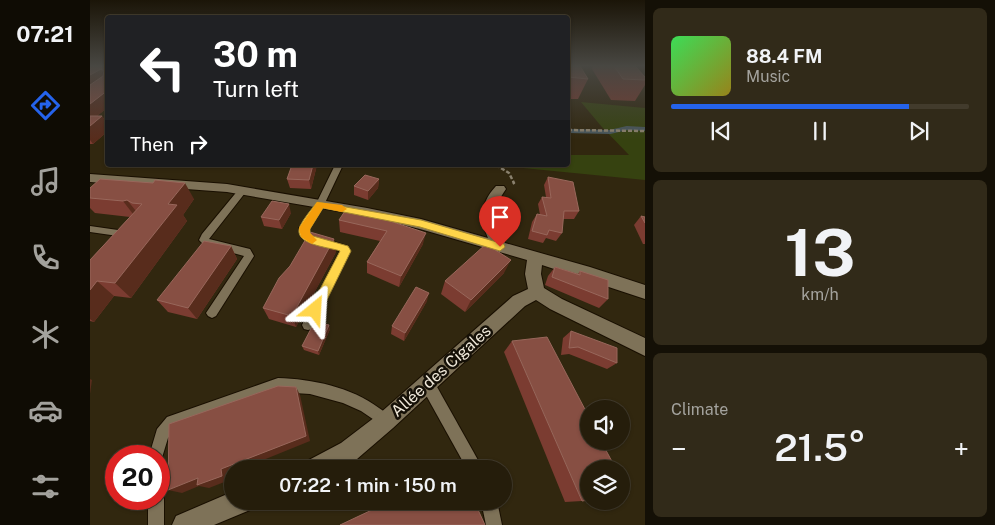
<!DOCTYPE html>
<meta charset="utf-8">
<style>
body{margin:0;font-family:"Public Sans",sans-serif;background:#312a19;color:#f1f3f6;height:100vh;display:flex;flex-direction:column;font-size:19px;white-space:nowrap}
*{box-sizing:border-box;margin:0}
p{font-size:16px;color:#a3a29d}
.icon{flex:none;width:28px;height:28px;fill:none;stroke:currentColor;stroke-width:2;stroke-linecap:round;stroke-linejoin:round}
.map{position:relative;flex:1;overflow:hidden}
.details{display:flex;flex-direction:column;gap:8px;padding:8px;background:#141006;width:350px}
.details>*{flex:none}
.guide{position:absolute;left:15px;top:15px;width:465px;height:152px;border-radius:5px;box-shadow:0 1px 4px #0004,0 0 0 1px #423b2c;background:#202124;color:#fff;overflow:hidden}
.controls{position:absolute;left:490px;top:400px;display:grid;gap:10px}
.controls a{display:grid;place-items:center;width:50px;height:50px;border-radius:50%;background:#251d0b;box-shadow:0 1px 4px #0004,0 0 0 1px #423b2c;font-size:25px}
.speed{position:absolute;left:15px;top:445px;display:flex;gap:10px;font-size:25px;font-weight:700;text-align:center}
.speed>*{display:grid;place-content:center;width:65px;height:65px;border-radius:50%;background:#251d0b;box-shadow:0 1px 4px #0004,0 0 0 1px #423b2c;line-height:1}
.speed .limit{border:8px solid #d22;background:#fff;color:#111}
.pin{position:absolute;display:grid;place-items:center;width:42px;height:42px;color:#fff;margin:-51px -21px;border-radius:50% 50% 50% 0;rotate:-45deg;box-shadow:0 0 5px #0007}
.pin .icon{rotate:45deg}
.me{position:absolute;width:55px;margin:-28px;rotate:27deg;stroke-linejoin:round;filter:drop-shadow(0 0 4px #0008)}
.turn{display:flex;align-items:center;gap:18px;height:105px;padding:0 25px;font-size:22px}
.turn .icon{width:65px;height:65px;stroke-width:2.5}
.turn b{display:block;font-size:35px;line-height:42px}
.then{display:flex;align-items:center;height:48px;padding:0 25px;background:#0003;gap:10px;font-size:19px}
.big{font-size:38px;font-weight:600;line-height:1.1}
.details .card{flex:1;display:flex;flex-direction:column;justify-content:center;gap:8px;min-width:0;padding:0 18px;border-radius:8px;background:#312a19}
.details .dial{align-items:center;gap:0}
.dial b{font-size:65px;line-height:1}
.song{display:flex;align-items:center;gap:15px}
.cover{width:60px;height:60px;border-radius:8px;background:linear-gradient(135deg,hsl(130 70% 55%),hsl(50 70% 35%))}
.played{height:5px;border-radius:2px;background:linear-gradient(90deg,#2563eb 80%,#423b2c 80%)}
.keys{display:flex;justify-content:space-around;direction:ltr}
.heat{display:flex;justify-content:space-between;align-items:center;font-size:28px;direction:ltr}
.trip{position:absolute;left:134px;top:460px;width:288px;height:50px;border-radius:25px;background:#251d0b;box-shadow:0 1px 4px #0004,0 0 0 1px #423b2c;font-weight:600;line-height:50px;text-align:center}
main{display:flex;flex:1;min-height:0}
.tab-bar{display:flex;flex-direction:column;width:90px;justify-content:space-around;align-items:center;background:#0f0c04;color:#a3a29d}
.tab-bar .icon{width:35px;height:35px}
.tab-bar .on{color:#2563eb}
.tab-bar b{font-size:22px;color:#f1f3f6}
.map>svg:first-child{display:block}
.green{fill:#364210}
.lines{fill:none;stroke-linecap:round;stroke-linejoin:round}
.stream{stroke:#49575c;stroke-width:4}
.lane-casing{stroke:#190f00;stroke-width:2}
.street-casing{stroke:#190f00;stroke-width:2}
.path{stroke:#8b826f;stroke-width:2.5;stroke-dasharray:4 2;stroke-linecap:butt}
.lane{fill:#7e7258;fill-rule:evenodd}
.street{fill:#7e7258;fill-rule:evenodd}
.wall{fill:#7b3c31}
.shaded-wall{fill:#582c1c}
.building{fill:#874f43;stroke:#98675b}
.route{fill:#ffd54a;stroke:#a68a30}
.slow{fill:#f59e0b}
.labels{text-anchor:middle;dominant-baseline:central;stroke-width:5;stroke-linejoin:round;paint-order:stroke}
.near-street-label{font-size:16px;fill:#f0e9db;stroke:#151007}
</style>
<main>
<nav class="tab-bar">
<b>07:21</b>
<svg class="icon on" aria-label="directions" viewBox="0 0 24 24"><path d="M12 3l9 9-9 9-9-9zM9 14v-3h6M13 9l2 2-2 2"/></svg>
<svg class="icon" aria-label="music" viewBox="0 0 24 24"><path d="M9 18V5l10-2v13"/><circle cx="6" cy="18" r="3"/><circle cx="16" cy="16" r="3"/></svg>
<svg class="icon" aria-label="phone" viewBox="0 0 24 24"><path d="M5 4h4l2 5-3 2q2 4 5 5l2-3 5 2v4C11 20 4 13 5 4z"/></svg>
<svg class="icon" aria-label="climate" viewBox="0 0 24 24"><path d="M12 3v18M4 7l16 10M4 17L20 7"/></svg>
<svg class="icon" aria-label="car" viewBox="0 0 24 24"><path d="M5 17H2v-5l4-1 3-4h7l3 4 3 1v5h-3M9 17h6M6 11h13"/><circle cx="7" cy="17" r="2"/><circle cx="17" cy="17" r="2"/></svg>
<svg class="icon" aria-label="filters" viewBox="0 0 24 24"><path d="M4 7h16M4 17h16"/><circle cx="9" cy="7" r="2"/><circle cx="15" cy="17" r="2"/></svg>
</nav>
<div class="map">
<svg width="555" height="525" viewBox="0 0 555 525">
<rect width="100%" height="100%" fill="#31270f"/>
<polygon class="green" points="491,102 555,108 555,180 404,165 478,165 478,155 539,155 511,126"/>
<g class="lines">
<polyline class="stream" points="478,131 520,132 537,128 555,129"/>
<defs>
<g id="lane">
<path d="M245 165H253L234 205 219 228V233L222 235 257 246 260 251 222 329 218 330 214 329 212 325 250 251C236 246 212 246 209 228L225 206Z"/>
<polygon points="152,188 155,189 155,193 119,239 160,249 164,256 126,316 122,318 118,316 116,313 154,256 114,245 109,240 112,234 149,189"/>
<polygon points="0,226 28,230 38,227 43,230 41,232 28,236 0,232"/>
<polygon points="337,376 342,378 393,469 377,469 332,388 330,383 332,378"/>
<path d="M188 378C222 379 261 387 289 408 295 412 300 415 303 421L301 426 296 428 271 411 253 403 220 394 188 392 87 427 78 438 71 461 69 462V456H59L67 429 77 417Z"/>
<polygon points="69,492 72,493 74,499 74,525 58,525 58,499 69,499"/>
<polygon points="391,501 407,501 412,525 396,525"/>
</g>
<g id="street">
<path d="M0 174 137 184 277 208 331 219 398 238C389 218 391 202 406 186H414L416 189C402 209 402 222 415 243L500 267 555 285V299L452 265 451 274 454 288 472 299 555 338V356L460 309 446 300 435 306 303 428 267 459 249 469H214L217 461 251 443 289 414 423 296 438 289 435 274 437 260 330 229 277 216 137 192 0 182Z"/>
<polygon points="142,492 142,501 163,501 160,510 124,525 82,525 86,516"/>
</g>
</defs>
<use href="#lane" class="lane-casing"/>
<use href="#street" class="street-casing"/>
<g class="path">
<polyline points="478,130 555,131"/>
<polyline points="406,165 419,173 424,183 422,184"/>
</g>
<use href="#lane" class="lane"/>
<use href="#street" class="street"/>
</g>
<g class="wall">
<polygon points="0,66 18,66 18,107 7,116 12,116 18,124 18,131 3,144 0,144"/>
<polygon points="478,66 498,79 488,99 478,99"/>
<polygon points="503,66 545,66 555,77 555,85 545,101 521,100 502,69"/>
<polygon points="227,165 221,189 200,188 197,179"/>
<polygon points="458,177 489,211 484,219 473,219 472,233 466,241 456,238 453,243 438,239 442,222 447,214 450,215 448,204 452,197 456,197 454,185"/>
<polygon points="289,179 288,188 278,200 264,195 264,186"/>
<polygon points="0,188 104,199 93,215 97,221 41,298 24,296 4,322 0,321 0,260 40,217 5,213 0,208"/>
<polygon points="201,213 192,229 174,226 171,217"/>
<polygon points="283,216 333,244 309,287 277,273 277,262 290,241 250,232 249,220"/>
<polygon points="551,216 555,217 555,244 553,244 544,225"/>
<polygon points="141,246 147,259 107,319 78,312 67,300"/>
<polygon points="246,252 206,327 179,319 173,308"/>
<polygon points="465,267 488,274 490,271 518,299 509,308 455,285 458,276"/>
<polygon points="414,273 375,312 351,294 355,281"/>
<polygon points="337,301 314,341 301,334 302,326"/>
<polygon points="240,329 229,355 214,350 212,346"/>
<polygon points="481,331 527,363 517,369 479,354 471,355 473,338"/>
<polygon points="422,341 492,501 475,502 414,352"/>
</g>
<g class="shaded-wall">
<polygon points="11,69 17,79 0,90 0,75"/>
<polygon points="18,90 18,107 0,122 0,104"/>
<polygon points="12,116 18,124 18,131 3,144 0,140 0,126"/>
<polygon points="223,165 227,165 221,189 219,180"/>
<polygon points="289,179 288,188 278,200 278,191"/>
<polygon points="95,183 104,199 93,215 97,221 41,298 25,283 78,204"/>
<polygon points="37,200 50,216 46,218 33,201"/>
<polygon points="199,204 201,213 192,229 189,220"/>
<polygon points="336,233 333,244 309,287 311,276"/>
<polygon points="244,239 246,252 206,327 202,316"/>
<polygon points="141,246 147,259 107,319 98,308"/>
<polygon points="421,260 414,273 375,312 381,300"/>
<polygon points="7,281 24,296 4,322 0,319 0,290"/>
<polygon points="339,293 337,301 314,341 315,333"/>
<polygon points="239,325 240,329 229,355 228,351"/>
<polygon points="0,379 2,380 0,394"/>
<polygon points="206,387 210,395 220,441 151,469 142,469 142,472 141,473 142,479 119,488 109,486 92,493 78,490 131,469"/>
</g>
<g class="building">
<polygon points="0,66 18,66 18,90 0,104 0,85 13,76 14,71 11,69 0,75"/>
<polygon points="478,66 490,66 498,79 478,77"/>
<polygon points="524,66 545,66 555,77 555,80 533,79"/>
<polygon points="0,116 12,116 0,126"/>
<polygon points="202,165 223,165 219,180 197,179"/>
<polygon points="275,175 289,179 278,191 264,186"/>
<polygon points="458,177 483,182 489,211 474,211 472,233 459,230 457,235 442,231 447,214 457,216 452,197 461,198"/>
<polygon points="10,179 63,183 65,180 95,183 78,204 87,205 25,283 7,281 0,290 0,260 52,204 42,203 37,200 33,201 0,198 0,188"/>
<polygon points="182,201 199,204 189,220 171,217"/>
<polygon points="257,208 283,213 282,215 336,233 311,276 277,262 297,231 249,220"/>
<polygon points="551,216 555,217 555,223"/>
<polygon points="220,232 244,239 202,316 173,308 189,278 200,266"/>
<polygon points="114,241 141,246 98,308 67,300"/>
<polygon points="396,244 421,260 381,300 355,281"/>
<polygon points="465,267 490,275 490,271 518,280 518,299 462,277"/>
<polygon points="326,287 339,293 315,333 302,326"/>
<polygon points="225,321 239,325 228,351 212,346"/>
<polygon points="481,331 527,348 527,363 488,347 479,348"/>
<polygon points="457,337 499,417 499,441 511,441 526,469 499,469 499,500 492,501 422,341"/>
<polygon points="188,386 206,387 216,436 131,469 132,476 107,485 108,478 78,490 79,424"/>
<polygon points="531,480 539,494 531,495"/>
<polygon points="301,501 384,501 395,525 250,525"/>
</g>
<linearGradient id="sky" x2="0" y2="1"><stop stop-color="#1b1508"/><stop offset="0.47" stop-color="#484742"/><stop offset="1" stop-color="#484742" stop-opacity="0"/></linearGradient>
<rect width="555" height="140" fill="url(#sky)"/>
<path class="route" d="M227 202 331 220 414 244 415 247 410 251 330 227 233 208 220 229V233L223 236 258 246 261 251 230 314 225 316 221 314 219 310 250 251C239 247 202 245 210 226 214 218 221 210 227 202Z"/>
<polygon class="slow" points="227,202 252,205 257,209 252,212 233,208 220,229 220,233 227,240 222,244 211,237 209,228"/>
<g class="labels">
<g class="near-street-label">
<text transform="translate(351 371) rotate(-42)">Allée des Cigales</text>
</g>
</g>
</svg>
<div class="controls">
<a><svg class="icon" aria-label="sound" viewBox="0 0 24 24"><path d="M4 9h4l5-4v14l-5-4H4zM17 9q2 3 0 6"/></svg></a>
<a><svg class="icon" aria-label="layers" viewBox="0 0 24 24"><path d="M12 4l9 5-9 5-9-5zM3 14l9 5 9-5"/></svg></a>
</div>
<div class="speed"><div class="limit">20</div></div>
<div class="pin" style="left:410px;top:247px;background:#d93025"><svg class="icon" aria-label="arrive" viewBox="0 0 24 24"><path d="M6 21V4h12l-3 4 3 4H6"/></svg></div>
<svg class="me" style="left:225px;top:310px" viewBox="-20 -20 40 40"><path d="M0-17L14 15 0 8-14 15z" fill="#ffd54a" stroke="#fff" stroke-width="4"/></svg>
<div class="trip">07:22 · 1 min · 150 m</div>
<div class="guide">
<div class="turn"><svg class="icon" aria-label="left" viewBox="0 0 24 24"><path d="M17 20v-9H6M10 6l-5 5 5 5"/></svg><div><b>30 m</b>Turn left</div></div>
<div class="then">Then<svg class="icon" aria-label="right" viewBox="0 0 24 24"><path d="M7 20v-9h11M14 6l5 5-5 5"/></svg></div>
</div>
</div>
<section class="details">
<div class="card">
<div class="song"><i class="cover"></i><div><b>88.4 FM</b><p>Music</p></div></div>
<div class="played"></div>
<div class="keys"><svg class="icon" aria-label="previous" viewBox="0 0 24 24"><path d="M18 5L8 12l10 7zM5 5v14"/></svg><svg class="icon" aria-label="pause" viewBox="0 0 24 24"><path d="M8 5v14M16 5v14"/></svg><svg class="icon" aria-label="next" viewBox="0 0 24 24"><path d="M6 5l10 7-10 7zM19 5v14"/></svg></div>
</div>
<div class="card dial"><b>13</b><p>km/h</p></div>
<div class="card"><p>Climate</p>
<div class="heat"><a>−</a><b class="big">21.5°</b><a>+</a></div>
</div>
</section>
</main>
